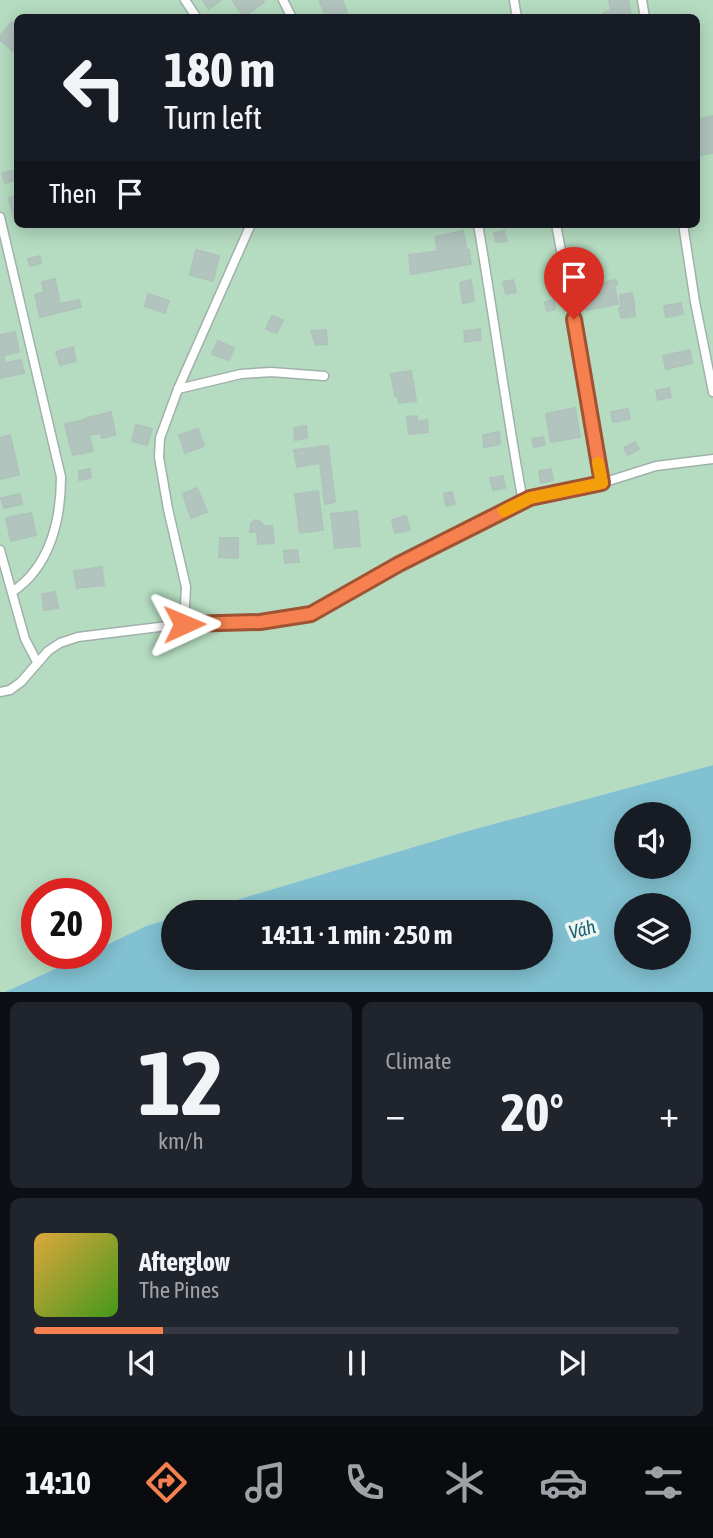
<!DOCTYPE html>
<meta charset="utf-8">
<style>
body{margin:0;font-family:"Asap Condensed",sans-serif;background:#20242c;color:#f1f3f6;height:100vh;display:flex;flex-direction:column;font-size:26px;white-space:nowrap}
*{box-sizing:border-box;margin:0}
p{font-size:23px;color:#9ea1a6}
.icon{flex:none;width:38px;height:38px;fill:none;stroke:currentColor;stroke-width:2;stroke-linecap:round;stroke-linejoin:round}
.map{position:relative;height:992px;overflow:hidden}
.details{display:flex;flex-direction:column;gap:10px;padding:10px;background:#0d0f14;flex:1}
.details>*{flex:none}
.guide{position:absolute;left:14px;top:14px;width:686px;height:214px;border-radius:10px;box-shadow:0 4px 18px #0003;background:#171b24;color:#f1f3f6;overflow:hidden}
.fabs{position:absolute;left:614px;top:802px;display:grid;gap:14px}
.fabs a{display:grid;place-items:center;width:77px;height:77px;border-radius:50%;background:#171b24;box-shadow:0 4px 18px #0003;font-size:35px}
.speed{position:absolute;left:21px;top:878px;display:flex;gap:14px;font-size:35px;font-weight:700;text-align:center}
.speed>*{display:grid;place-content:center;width:91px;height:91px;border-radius:50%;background:#171b24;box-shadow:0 4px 18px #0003;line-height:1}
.speed .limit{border:10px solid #d22;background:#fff;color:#111}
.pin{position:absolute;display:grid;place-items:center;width:60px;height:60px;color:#fff;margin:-72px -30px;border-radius:50% 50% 50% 0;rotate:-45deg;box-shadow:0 0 7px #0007}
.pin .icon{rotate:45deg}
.me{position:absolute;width:77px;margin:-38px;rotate:89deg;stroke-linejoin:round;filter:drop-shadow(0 0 5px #0008)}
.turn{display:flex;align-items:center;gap:24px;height:147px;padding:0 35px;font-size:32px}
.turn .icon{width:91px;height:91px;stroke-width:2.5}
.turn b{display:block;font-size:49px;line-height:60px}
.then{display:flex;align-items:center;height:66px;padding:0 35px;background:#0003;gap:14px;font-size:26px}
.big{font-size:52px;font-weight:700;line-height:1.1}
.details .tile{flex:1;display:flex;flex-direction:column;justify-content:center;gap:10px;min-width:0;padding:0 24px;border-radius:10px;background:#20242c}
.details .dial{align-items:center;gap:0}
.dial b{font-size:91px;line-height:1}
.song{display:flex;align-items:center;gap:21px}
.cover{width:84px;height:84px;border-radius:10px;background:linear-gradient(135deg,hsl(40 70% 55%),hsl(100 70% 35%))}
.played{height:7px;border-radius:4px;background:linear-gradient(90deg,#f6804f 20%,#363941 20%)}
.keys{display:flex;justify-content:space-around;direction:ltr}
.heat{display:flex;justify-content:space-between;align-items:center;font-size:38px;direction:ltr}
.details .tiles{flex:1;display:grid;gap:10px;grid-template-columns:1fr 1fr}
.tile:last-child{grid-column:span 2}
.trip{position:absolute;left:161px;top:900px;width:392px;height:70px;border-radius:35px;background:#171b24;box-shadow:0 4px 18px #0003;font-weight:700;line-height:70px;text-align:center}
.dock{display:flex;height:112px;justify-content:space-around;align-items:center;background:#090b0e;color:#9ea1a6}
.dock .icon{width:49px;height:49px}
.dock .selected{color:#f6804f}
.dock b{font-size:32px;color:#f1f3f6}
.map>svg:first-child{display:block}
.green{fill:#b5dcc1;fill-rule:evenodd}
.water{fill:#82c1d1;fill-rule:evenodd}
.building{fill:#b2c4be;stroke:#afc3bc;stroke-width:2}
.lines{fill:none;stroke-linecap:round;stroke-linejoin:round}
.service-casing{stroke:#a0b1ab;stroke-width:11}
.service{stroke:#fff;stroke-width:8}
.route-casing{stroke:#a05333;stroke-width:18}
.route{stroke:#f6804f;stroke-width:12}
.slow{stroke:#f59e0b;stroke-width:12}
.labels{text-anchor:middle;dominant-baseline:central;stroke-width:7;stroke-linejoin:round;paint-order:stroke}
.water-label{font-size:19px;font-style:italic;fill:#186175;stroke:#edf6f2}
</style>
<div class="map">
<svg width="713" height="992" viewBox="0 0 713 992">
<rect width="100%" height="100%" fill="#dde9e4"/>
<path class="green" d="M0 0H713V765L464 832 196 912H173V918L146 926 96 950V894H37V954H87L5 992H0ZM18 18H696V224H18Z"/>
<path class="water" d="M713 765V992H5L87 954H96V950L146 926 173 918V957H541V912H196L464 832ZM626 814H679V866H626ZM626 905H679V957H626Z"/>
<g class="building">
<polygon points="203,0 221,0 209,9"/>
<polygon points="232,0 263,0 264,2 244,17"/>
<polygon points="319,0 342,0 349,17 327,18"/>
<polygon points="609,0 628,0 631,16 604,18 603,13 611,11"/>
<polygon points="12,22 18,27 18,55 0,40 0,36"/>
<polygon points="713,116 713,153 699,155 696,120"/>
<polygon points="18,170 18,179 5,183 2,173"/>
<polygon points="18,196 18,218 14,219 9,198"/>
<polygon points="463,231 467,251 439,256 435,237"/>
<polygon points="504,231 507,241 496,242 494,233"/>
<polygon points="196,250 219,256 213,281 190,275"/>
<polygon points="469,250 471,264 411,274 409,255 438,251 439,256"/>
<polygon points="40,256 41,263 30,266 28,259"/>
<polygon points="55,279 60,304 79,300 81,307 40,317 35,295 44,292 42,282"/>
<polygon points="471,280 474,301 463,303 460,283"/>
<polygon points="513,280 516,292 506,294 503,282"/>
<polygon points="616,280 617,285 614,285 618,304 586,310 582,287"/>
<polygon points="632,293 634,304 621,306 620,295"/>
<polygon points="148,294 169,301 165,313 145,306"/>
<polygon points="554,300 555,309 547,311 545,302"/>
<polygon points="681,303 683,314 666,317 664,306"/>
<polygon points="634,306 635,316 621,318 619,308"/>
<polygon points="272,316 283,320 277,333 266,329"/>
<polygon points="480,329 481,340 465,342 464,331"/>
<polygon points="326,330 327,344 316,345 311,331"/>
<polygon points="15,332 19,352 4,355 5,363 21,360 24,373 0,378 0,335"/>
<polygon points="218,341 234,348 229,360 212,354"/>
<polygon points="73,347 76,361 60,365 56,352"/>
<polygon points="690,350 692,363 666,369 663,356"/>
<polygon points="411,371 416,401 399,403 398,396 395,396 391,374"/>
<polygon points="669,388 671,397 658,400 656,391"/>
<polygon points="575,408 580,437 551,442 546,414"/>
<polygon points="628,409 630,419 613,422 611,412"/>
<polygon points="111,412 115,433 110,434 108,426 89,429 84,419"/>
<polygon points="417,416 417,422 427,420 428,432 409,434 407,417"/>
<polygon points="85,420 89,430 82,431 86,445 71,449 65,424"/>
<polygon points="136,425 152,429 147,445 132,441"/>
<polygon points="108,426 110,434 115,433 115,435 102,438 101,433 89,435 93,451 73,455 71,449 86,445 82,431"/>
<polygon points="306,426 307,438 295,440 294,428"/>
<polygon points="198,429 204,446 185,453 179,435"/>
<polygon points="499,432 500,444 484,447 483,435"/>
<polygon points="10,435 19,475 0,479 0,438"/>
<polygon points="543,437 545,445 534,447 532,439"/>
<polygon points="635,442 639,449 628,455 624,448"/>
<polygon points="328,446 335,502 325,504 318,447"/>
<polygon points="318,447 320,463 297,467 294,450"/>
<polygon points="90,469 91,478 79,480 79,471"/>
<polygon points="551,469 553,480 541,483 539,471"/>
<polygon points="503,476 505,488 493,490 490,478"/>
<polygon points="197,488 207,512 191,518 183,494"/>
<polygon points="318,491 323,530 300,533 295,494"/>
<polygon points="452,492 455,504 446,506 444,494"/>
<polygon points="20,494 22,504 4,508 1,498"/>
<polygon points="357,511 360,546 335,548 331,514"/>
<polygon points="31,513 36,535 11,541 6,518"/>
<polygon points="406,516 410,530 395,533 392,520"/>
<polygon points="255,520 261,522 263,526 272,526 274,543 258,544 257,532 250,532 251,523"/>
<polygon points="220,538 238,538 238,558 219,557"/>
<polygon points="297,550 299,562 285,563 284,551"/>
<polygon points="102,567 104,585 77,588 74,571"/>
<polygon points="55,592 58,608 44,610 42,594"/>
</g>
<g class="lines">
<defs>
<g id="service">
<polyline points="185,0 197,18"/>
<polyline points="283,0 292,18"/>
<polyline points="514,0 517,18"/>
<polyline points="642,0 645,18"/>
<path d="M0 217 61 477C61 520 50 567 12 592"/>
<path d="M478 224C494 317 506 410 523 502"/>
<polyline points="556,224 583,367 602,483"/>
<polyline points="683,224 695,302 713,392"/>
<polyline points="178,389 241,374 271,372 324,376"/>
<polyline points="0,550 25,639 37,662"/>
<polyline points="184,624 186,587 168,509 159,457 160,438 178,389 251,224"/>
<polyline points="0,692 10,690 21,682 48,651 60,643 78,637 184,624 260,622 311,614 399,564 530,498 602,483 656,466 713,459"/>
</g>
</defs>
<use href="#service" class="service-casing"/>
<use href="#service" class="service"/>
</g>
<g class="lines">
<defs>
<polyline id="route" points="184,624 260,622 311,614 399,564 530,498 602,483 574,319"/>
</defs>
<use href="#route" class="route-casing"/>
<use href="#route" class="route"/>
<polyline class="slow" points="504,511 530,498 602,483 598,463"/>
</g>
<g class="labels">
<g class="water-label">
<text transform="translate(582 929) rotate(-14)">Váh</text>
</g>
</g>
</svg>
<div class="fabs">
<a><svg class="icon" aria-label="sound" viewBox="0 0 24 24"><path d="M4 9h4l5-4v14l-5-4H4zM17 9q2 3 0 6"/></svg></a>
<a><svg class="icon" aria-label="layers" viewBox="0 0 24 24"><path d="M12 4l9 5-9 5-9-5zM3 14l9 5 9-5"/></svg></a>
</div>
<div class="speed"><div class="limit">20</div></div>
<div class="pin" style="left:574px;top:319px;background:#d93025"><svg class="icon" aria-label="arrive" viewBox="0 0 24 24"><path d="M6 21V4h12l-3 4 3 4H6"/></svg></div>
<svg class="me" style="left:184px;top:624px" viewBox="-20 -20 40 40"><path d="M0-17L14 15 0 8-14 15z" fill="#f6804f" stroke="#fff" stroke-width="4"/></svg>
<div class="trip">14:11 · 1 min · 250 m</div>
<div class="guide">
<div class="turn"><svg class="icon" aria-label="left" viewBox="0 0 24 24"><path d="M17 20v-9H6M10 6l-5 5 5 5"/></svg><div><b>180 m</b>Turn left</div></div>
<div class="then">Then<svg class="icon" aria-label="arrive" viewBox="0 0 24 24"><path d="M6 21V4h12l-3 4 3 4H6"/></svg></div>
</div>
</div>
<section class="details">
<div class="tiles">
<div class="tile dial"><b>12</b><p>km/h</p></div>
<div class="tile"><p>Climate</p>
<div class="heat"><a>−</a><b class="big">20°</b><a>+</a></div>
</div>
<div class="tile">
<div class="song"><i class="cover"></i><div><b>Afterglow</b><p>The Pines</p></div></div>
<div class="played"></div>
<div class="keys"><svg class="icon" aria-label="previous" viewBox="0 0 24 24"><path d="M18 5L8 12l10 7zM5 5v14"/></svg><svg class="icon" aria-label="pause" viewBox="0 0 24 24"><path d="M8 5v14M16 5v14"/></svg><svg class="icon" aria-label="next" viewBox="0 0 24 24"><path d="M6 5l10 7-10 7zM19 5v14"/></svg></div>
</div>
</div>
</section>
<nav class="dock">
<b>14:10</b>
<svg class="icon selected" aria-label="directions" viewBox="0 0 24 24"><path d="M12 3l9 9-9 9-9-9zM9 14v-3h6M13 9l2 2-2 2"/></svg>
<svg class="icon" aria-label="music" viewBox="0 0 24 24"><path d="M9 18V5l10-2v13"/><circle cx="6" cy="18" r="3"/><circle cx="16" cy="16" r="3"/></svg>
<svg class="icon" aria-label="phone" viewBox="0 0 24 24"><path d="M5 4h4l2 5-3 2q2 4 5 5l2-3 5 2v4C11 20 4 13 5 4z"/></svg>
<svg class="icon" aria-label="climate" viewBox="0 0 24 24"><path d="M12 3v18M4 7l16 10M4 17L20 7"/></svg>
<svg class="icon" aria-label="car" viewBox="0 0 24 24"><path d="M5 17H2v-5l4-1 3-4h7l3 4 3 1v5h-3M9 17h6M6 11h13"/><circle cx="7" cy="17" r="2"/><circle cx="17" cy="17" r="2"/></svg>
<svg class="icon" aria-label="filters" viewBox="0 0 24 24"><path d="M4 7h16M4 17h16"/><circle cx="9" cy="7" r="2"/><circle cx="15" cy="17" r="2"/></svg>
</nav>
